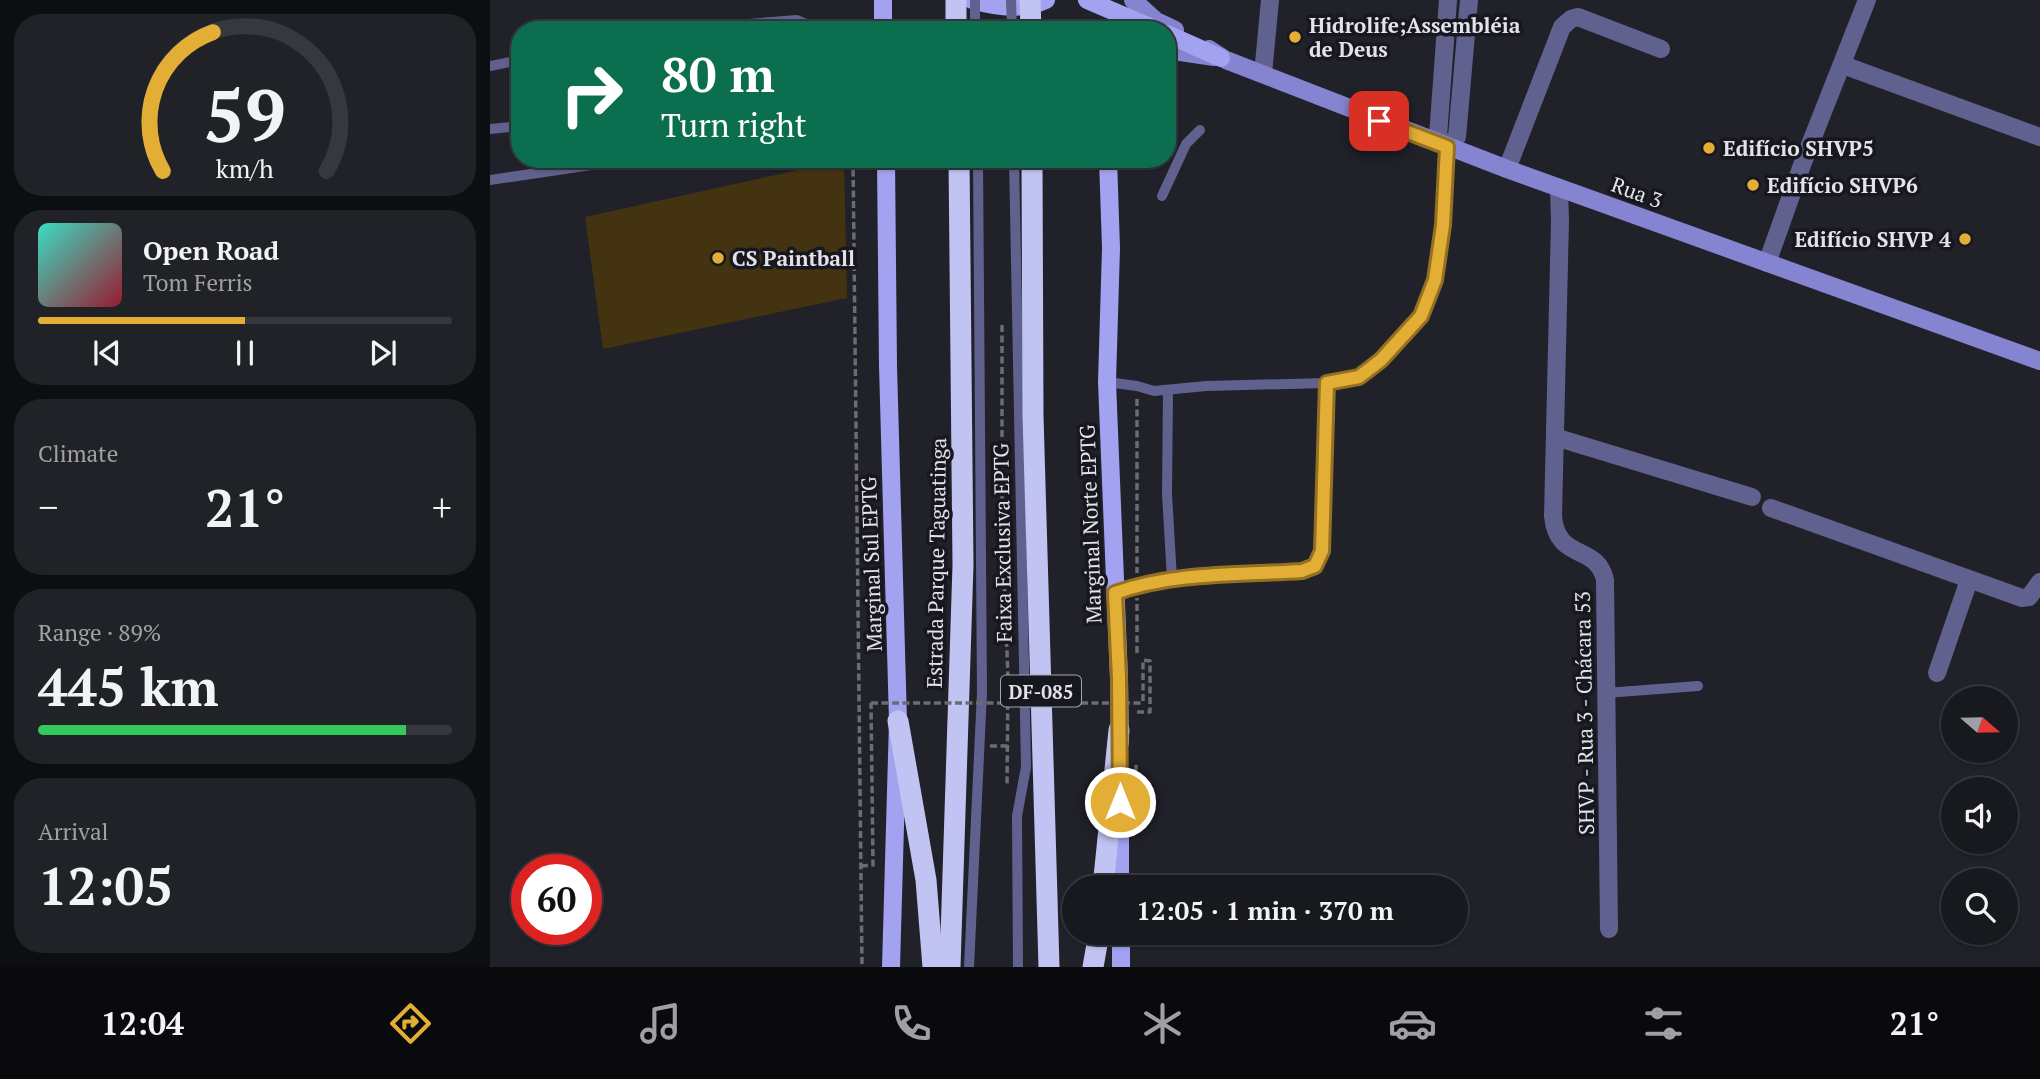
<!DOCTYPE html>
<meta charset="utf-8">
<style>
body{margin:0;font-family:"PT Serif",serif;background:#212228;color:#f1f3f6;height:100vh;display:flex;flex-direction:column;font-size:26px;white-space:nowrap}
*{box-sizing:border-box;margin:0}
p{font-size:23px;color:#9fa0a4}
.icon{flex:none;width:38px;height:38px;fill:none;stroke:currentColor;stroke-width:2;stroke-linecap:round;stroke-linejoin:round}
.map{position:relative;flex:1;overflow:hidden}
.side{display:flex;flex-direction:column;gap:14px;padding:14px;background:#0d0e11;width:490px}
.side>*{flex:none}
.hud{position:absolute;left:21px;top:21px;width:665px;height:147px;border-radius:28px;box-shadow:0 2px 5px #0004,0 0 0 2px #36383d;background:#0b6e4f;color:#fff;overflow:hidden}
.needle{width:46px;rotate:110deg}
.controls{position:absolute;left:1451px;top:686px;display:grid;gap:14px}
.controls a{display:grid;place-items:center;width:77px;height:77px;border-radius:50%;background:#18191f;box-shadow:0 2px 5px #0004,0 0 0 2px #36383d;font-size:35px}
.speed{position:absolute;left:21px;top:854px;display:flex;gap:14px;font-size:35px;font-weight:700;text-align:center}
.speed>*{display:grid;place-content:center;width:91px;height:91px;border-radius:50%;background:#18191f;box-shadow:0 2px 5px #0004,0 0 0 2px #36383d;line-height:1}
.speed .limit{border:10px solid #d22;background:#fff;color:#111}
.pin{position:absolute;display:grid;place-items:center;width:60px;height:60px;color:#fff;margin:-30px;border-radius:14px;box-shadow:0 4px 10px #0006}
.me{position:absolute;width:77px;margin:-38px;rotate:0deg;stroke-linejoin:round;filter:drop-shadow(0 0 5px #0008)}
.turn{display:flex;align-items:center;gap:24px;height:147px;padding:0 35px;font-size:32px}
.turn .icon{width:91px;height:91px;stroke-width:2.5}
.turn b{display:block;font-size:49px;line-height:60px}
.big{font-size:52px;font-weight:600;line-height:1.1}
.side .tile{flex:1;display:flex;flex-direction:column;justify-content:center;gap:10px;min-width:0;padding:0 24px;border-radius:28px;background:#212228}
.side .dial{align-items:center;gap:0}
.dial svg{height:182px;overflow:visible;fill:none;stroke:#36383d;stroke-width:7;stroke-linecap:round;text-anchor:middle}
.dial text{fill:#f1f3f6;stroke:none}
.song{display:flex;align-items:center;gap:21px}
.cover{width:84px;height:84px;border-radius:10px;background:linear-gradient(135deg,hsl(170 70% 55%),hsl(350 70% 35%))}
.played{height:7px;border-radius:4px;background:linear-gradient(90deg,#e3ae35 50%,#36383d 50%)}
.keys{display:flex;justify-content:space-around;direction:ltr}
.heat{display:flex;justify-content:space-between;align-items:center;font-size:38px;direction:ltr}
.charge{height:10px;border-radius:5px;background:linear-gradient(90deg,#34c759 89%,#36383d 0)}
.trip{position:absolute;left:572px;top:875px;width:406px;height:70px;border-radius:35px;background:#18191f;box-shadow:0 2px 5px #0004,0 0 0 2px #36383d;font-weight:600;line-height:70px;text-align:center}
.tabs{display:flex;height:112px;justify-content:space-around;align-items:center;background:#0a0a0c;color:#9fa0a4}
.tabs .icon{width:49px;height:49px}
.tabs .on{color:#e3ae35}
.tabs b{font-size:32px;color:#f1f3f6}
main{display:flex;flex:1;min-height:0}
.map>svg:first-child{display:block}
.green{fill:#433310}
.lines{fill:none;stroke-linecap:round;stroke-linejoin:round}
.path{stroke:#6b6c73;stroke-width:3.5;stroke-dasharray:7 3.5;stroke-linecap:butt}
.service{stroke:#616190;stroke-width:10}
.minor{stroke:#616190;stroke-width:18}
.tertiary{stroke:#616190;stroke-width:18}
.secondary{stroke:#8584d0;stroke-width:18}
.primary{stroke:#a2a2f1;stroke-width:18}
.motorway{stroke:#c1c3f2;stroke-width:21}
.path-bridge{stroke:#6b6c73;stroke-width:3.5;stroke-dasharray:7 3.5;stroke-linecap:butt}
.service-bridge{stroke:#616190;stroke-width:10}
.motorway-bridge{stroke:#c1c3f2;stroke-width:21}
.route-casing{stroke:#947122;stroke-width:18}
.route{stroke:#e3ae35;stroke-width:12}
.poi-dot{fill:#e3ae35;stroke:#17171f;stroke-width:2.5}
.labels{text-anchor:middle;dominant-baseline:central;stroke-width:7;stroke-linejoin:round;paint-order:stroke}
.shield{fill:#17171f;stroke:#a5a5ac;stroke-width:2}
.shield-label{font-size:19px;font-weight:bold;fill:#e2e2e8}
.poi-label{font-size:21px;font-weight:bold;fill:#e2e2e8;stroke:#17171f;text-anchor:start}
.street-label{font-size:21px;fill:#e2e2e8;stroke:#17171f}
</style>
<main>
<section class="side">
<div class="tile dial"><svg viewBox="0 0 100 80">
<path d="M14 69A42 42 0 1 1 86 69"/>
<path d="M14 69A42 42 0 0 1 36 8" stroke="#e3ae35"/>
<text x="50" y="56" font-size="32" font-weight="700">59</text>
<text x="50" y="72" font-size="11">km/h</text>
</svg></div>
<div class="tile">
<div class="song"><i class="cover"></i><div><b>Open Road</b><p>Tom Ferris</p></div></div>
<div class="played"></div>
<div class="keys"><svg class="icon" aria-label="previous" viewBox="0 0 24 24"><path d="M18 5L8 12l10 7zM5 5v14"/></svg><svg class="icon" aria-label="pause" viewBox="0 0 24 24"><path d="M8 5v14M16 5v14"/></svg><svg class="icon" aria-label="next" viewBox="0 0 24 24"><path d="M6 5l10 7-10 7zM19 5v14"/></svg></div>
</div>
<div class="tile"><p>Climate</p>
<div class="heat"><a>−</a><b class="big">21°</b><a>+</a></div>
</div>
<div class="tile"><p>Range · 89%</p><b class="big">445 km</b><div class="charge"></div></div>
<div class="tile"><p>Arrival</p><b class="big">12:05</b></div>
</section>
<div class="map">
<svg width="1550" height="967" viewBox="0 0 1550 967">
<rect width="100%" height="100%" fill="#202129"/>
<polygon class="green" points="354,160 357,298 113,349 95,217"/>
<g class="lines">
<g class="path">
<polyline points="363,159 372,967"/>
<polyline points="512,325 512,525 518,678 517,786"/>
<polyline points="647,399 647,573"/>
<polyline points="647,653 647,598"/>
<polyline points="647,712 660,712 660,661 653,660 653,703"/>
<polyline points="500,746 518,746"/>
<polyline points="646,793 646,763"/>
<polyline points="371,866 383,865 381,703"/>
</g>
<g class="service">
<polyline points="183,30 307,20 331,30"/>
<polyline points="0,66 30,60"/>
<polyline points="0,129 30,126"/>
<polyline points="524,159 536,767 527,816 528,967"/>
<polyline points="0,180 142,159"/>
<polyline points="672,196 696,144 710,130"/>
<polyline points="617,382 647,386 664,391 716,386 837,383 869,377 891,360 931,316 945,280 953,225 957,147"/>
<polyline points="678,390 677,494 682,579 812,571 825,566 832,551 837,383"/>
<polyline points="625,593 647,585 682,579"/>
<polyline points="1116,693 1208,686"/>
<polyline points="479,967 492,692 488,159"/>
</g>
<g class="minor">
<polyline points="1353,65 1550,137"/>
<polyline points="773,74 780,0"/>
<polyline points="1017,169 1072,27 1081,19 1088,17 1171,49"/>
<path d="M1069 188 1070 221 1063 516C1067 562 1107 543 1115 580L1119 929"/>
<polyline points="1277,263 1312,165 1377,0"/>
<polyline points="1065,437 1262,497"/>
<polyline points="1281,508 1532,598 1539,597 1550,582"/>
<polyline points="1447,673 1479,580"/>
</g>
<polyline class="tertiary" points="958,0 948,136 957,147 967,137 979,0"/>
<g class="secondary">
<polyline points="643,0 666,21 685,30"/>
<polyline points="719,49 736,60 1017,169 1550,361"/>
<polyline points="677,50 724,57"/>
</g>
<g class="primary">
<path d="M482 0C505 7 533 11 556 0"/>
<polyline points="597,0 667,30"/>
<polyline points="393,30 393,0"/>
<polyline points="677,34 731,58"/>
<polyline points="396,159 398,366 408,721 401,967"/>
<polyline points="618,159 621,248 617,382 629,678 630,743"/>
<polyline points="630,799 630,887"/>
<polyline points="631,933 631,967"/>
</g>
<g class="motorway">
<polyline points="466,0 466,30"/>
<polyline points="542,159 543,415 559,967"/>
<polyline points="408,721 436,880 443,967"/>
<polyline points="613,887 629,730"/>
<polyline points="460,967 473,565 469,159"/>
<polyline points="603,967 609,933"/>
</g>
<polyline class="path-bridge" points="381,703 653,703"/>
<g class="service-bridge">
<polyline points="485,0 485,30"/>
<polyline points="521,0 522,30"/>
</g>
<polyline class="motorway-bridge" points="540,0 541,30"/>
</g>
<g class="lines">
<defs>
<path id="route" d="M630 802 629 678 625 593C683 572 750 575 812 571L825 566 832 551 837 383 869 377 891 360 931 316 945 280 953 225 957 147 889 121"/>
</defs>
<use href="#route" class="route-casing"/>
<use href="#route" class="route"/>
</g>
<g class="poi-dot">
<circle cx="805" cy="37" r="7"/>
<circle cx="1219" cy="148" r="7"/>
<circle cx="1263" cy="185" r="7"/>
<circle cx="1475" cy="239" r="7"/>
<circle cx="228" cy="258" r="7"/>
</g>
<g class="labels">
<rect class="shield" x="511" y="675.5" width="80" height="31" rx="5"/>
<g class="shield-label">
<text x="551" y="691">DF-085</text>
</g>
<g class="poi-label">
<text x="819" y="25">Hidrolife;Assembléia<tspan x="819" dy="24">de Deus</tspan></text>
<text x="1233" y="148">Edifício SHVP5</text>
<text x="1277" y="185">Edifício SHVP6</text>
<text x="1461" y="239" text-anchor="end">Edifício SHVP 4</text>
<text x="242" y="258">CS Paintball</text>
</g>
<g class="street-label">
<text transform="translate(1147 192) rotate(20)">Rua 3</text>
<text transform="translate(600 524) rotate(-92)">Marginal Norte EPTG</text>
<text transform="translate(512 543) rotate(-91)">Faixa Exclusiva EPTG</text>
<text transform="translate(446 563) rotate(-89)">Estrada Parque Taguatinga</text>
<text transform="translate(381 564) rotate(-92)">Marginal Sul EPTG</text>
<text transform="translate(1094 713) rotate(-91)">SHVP - Rua 3 - Chácara 53</text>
</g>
</g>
</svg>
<div class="controls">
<a><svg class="needle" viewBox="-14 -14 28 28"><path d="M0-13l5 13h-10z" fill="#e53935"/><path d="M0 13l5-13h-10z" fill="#9fa0a4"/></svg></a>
<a><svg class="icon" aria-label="sound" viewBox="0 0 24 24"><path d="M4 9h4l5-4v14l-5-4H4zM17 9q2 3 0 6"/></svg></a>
<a><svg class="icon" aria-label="search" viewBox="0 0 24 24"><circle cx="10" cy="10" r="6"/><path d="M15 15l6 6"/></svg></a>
</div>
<div class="speed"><div class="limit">60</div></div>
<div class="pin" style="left:889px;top:121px;background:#d93025"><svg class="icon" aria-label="arrive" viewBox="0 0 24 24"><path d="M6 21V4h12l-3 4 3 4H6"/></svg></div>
<svg class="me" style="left:630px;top:802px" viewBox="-20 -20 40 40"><circle r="17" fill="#e3ae35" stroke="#fff" stroke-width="3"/><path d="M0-11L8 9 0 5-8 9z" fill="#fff"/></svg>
<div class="trip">12:05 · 1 min · 370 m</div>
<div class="hud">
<div class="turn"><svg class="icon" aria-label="right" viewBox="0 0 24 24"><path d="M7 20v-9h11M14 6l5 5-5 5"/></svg><div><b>80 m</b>Turn right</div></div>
</div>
</div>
</main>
<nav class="tabs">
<b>12:04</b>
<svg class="icon on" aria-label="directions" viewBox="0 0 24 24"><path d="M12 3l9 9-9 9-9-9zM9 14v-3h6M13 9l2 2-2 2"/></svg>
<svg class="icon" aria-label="music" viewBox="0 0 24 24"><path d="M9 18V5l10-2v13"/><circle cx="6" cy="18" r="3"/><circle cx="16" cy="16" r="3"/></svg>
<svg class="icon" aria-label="phone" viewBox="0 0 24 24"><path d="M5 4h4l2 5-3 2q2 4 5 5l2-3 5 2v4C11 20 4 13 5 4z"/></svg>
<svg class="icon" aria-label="climate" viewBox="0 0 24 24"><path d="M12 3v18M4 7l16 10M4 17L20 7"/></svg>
<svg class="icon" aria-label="car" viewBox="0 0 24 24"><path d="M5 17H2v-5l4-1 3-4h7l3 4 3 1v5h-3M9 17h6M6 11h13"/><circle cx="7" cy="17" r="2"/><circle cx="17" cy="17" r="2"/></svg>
<svg class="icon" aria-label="filters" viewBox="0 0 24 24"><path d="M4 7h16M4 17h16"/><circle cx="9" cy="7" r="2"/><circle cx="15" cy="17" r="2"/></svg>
<b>21°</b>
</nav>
